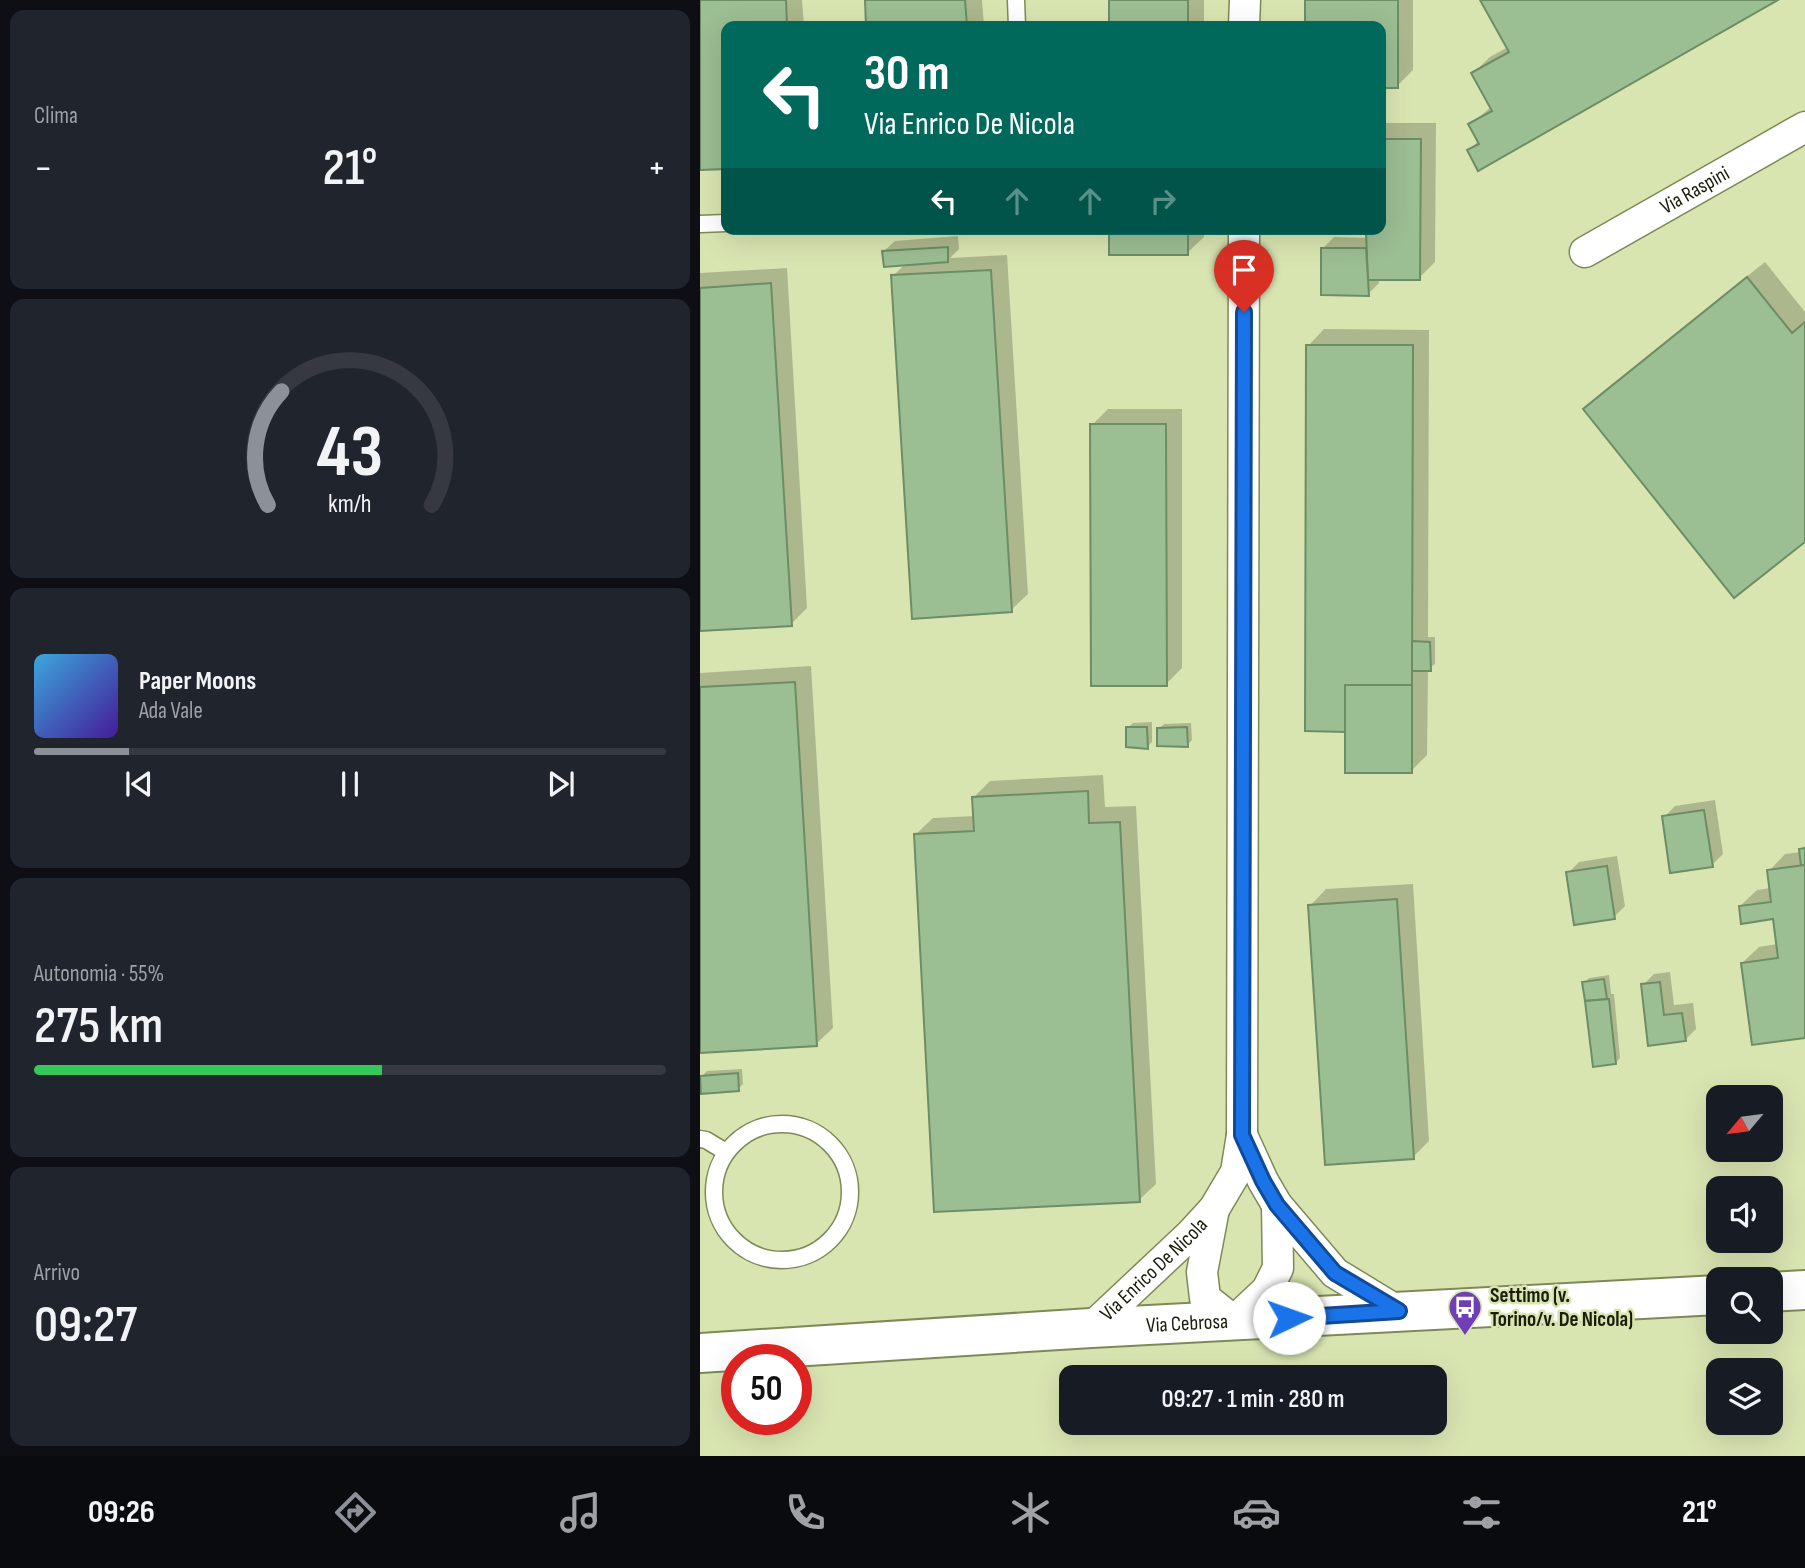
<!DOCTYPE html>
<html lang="it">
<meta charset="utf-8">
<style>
body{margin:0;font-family:"Sofia Sans Condensed",sans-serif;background:#20242c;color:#f1f3f6;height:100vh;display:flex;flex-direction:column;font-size:26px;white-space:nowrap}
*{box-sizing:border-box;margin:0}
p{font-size:23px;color:#9ea1a6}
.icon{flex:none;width:38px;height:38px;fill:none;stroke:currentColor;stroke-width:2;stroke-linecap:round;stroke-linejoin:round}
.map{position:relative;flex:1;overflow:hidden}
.panel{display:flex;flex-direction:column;gap:10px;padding:10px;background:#0d0f14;width:700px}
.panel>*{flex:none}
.top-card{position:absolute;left:21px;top:21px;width:665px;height:214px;border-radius:14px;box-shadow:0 7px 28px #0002;background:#00695c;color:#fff;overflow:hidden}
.needle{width:46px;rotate:241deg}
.tools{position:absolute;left:1006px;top:1085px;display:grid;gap:14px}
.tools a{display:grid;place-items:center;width:77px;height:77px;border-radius:14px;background:#171b24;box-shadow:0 7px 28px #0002;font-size:35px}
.speed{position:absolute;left:21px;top:1344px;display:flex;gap:14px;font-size:35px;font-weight:700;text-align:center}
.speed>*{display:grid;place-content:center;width:91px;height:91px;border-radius:50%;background:#171b24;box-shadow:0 7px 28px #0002;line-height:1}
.speed .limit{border:10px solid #d22;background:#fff;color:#111}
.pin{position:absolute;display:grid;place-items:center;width:60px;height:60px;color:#fff;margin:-72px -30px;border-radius:50% 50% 50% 0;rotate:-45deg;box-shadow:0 0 7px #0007}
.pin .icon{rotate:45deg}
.me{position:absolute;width:77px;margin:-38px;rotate:87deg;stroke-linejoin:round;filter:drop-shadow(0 0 5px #0008)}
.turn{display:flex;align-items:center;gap:24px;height:147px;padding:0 28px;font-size:32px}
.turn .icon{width:91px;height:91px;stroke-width:2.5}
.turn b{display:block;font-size:49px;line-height:60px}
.lanes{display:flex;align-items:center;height:66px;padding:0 28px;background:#0003;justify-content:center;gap:35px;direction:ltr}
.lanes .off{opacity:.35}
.big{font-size:52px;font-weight:600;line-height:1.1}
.panel .tile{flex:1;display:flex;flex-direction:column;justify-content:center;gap:10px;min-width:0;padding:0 24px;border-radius:14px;background:#20242c}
.panel .dial{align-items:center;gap:0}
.dial svg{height:182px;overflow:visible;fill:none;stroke:#363941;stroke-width:7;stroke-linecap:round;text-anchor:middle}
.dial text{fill:#f1f3f6;stroke:none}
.song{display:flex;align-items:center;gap:21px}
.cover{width:84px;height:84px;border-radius:10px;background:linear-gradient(135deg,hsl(200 70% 55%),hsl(260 70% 35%))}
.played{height:7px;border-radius:4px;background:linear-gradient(90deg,#8c9099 15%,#363941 15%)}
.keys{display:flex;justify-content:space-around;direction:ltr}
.heat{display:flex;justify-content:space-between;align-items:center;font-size:38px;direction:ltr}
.charge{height:10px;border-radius:5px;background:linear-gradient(90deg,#34c759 55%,#363941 0)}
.trip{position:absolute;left:359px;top:1365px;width:388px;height:70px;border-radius:14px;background:#171b24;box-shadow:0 7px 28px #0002;font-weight:600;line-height:70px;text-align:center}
.tabs{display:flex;height:112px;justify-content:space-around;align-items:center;background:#090b0e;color:#9ea1a6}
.tabs .icon{width:49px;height:49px}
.tabs .current{color:#8c9099}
.tabs b{font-size:32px;color:#f1f3f6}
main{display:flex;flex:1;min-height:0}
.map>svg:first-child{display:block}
.shadow{fill:#0003}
.building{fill:#9cbe93;stroke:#6d8d64;stroke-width:2}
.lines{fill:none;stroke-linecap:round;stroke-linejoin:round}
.lane-casing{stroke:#7e8958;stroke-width:19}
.street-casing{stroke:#7e8958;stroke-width:33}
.secondary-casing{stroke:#7e8958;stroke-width:42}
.lane{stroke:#fff;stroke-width:16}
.street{stroke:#fff;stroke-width:30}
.secondary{stroke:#fff;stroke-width:38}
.route-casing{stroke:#114b97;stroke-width:18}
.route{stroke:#1a73e8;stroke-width:12}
.labels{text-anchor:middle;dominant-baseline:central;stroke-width:5;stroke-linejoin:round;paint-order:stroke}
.street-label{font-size:21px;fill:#191d0a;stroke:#d9e5b1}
.poi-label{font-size:21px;font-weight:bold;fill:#191d0a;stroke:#d9e5b1;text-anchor:start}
</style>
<main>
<section class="panel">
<div class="tile"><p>Clima</p>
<div class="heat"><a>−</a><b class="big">21°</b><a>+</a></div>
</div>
<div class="tile dial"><svg viewBox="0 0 100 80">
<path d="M14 69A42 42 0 1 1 86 69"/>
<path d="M14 69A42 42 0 0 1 20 19" stroke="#8c9099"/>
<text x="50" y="56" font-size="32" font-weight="700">43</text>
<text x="50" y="72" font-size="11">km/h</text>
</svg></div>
<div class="tile">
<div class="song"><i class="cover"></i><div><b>Paper Moons</b><p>Ada Vale</p></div></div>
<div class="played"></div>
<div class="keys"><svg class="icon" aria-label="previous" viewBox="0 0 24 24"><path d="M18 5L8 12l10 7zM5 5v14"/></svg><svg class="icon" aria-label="pause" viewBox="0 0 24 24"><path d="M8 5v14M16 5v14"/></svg><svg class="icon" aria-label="next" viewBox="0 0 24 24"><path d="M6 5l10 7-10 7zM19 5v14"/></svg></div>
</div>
<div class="tile"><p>Autonomia · 55%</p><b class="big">275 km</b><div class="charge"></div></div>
<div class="tile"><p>Arrivo</p><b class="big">09:27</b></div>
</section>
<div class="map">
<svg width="1105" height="1456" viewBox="0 0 1105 1456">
<rect width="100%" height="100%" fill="#d9e5b1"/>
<g class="shadow">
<polygon points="0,0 102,0 104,26 26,26 26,167 0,168"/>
<polygon points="167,0 282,0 284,26 168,26"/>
<rect x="411" y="0" width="93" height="26"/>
<polygon points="607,0 713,0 713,70 697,86 681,86 681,26 607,26"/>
<polygon points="782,0 1074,0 769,151 779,140 770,125 792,106 773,73 790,57 808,47"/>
<polygon points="681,123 736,123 735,262 719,278 678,278 679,283 668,294 623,248 634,237 668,238 681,229"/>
<polygon points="411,229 504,229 504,237 487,253"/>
<polygon points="258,236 259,249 250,258 307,255 328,594 311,610 193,276 205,264 184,251 195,241"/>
<polygon points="1065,262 1105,312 1105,540 885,409 901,393"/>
<polygon points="87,268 107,608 91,624 0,630 0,273"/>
<polygon points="624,329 729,330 728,637 735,637 735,664 728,669 727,755 711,771 647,730 608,346"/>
<polygon points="408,409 482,409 482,668 466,684 392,425"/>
<polygon points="111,666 133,1028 116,1044 0,1051 0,673"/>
<polygon points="452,722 452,742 447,747 428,728 433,723"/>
<polygon points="491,723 492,740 487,745 459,729 464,724"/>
<polygon points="403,775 405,807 436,806 456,1184 439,1200 216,834 233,818 275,816 274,797 290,781"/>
<polygon points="1015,800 1023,854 1012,865 964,817 975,806"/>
<polygon points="1105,846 1105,1037 1042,963 1059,947 1078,944 1075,917 1040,906 1057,890 1071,888 1069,871 1085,854 1101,852 1101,850"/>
<polygon points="917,856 925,906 914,917 868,873 879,862"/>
<polygon points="713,884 729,1141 713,1157 610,906 626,889"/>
<polygon points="970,972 974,1005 993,1003 996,1029 985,1040 950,1044 943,985 954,974"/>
<polygon points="909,975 911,994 914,994 920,1058 915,1063 895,1065 884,983 889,978"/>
<polygon points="42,1069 43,1084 38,1089 2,1076 7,1071"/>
</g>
<g class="building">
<polygon points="0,0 86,0 87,26 26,26 26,169 0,170"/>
<polygon points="165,0 265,0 267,26 166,26"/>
<rect x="409" y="0" width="79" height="26"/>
<polygon points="605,0 698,0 698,88 681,88 681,26 605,26"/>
<polygon points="780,0 1078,0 778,171 767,150 779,144 768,124 792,111 771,73 809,52"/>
<polygon points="681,139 721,139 720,280 668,280 666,233 622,232 622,229 681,229"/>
<rect x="409" y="229" width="79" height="26"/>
<polygon points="248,247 248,262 184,267 182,251"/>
<polygon points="621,248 666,248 669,296 621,295"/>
<polygon points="291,270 312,612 212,619 191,275"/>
<polygon points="1047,277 1092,333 1105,322 1105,542 1034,598 883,409"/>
<polygon points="71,283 92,626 0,631 0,288"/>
<polygon points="606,345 713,345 712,685 645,685 645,732 605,731"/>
<polygon points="390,424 466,424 467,686 391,686"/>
<polygon points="712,641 730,642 731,671 712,671"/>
<polygon points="95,682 117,1046 0,1053 0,687"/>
<rect x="645" y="685" width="67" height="88"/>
<polygon points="426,727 447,727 448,749 426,747"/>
<polygon points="487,727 488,747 457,746 457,728"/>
<polygon points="388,791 389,823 420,822 440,1202 234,1212 214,834 274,831 272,797"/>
<polygon points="1004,810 1013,867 970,873 962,816"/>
<polygon points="1105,848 1105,865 1101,866 1099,849"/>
<polygon points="1105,865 1105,1038 1052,1045 1041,963 1078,958 1073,919 1041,924 1039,906 1071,902 1067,870"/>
<polygon points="907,866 915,919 874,925 866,872"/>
<polygon points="697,899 714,1159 625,1165 608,905"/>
<polygon points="904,979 907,999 885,1001 882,982"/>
<polygon points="960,982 964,1015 982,1013 986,1041 948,1046 941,984"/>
<polygon points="909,999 916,1064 893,1067 885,1001"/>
<polygon points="38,1073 39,1091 1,1094 0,1076"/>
</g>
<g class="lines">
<defs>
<g id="lane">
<polyline points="316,0 317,26"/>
<polyline points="0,224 26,223"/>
<circle cx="82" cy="1192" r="68"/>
<polyline points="0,1139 6,1140 26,1152"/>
</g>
<g id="street">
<polyline points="544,26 545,0"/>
<path id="s1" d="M885 252 1105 127"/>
<polyline points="542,1135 563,1181 577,1205 635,1273 699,1312"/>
<polyline points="514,1209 502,1272 505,1298 534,1321 567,1290 578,1268 577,1205"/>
<path id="s2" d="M391 1328 491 1234 514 1209 536 1172 542 1135 544 229"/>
</g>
<g id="secondary">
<polyline points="1071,1292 1105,1290"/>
<path id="s3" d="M0 1353 391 1328 1018 1295"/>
</g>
</defs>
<use href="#lane" class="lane-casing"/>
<use href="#street" class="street-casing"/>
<use href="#secondary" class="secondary-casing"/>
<use href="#lane" class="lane"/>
<use href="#street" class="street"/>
<use href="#secondary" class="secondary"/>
</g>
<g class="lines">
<defs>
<polyline id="route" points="544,312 542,1135 563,1181 577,1205 635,1273 699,1311 589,1318"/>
</defs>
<use href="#route" class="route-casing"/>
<use href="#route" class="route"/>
</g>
<defs>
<symbol id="bus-pin" viewBox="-11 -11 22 30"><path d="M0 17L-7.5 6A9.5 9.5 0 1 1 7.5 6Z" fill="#703eb5" stroke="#d9e5b1"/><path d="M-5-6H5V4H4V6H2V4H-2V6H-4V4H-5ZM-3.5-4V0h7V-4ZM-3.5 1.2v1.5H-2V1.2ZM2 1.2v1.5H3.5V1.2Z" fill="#fff"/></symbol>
</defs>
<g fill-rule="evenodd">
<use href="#bus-pin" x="746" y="1288" width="38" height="52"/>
</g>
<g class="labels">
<g class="street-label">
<text stroke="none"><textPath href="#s1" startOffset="126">Via Raspini</textPath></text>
<text stroke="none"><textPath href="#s2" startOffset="86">Via Enrico De Nicola</textPath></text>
<text stroke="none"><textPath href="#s3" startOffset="488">Via Cebrosa</textPath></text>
</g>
<g class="poi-label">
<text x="790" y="1295">Settimo (v.<tspan x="790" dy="24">Torino/v. De Nicola)</tspan></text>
</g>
</g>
</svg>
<div class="tools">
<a><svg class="needle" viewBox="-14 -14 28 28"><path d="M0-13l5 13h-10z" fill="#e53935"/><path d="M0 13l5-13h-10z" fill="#9ea1a6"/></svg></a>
<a><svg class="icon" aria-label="sound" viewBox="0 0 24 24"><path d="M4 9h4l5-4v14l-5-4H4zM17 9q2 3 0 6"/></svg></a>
<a><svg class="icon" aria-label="search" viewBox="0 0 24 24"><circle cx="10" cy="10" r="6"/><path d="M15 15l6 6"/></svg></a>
<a><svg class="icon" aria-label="layers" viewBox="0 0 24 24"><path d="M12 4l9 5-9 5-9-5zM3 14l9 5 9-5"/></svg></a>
</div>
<div class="speed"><div class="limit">50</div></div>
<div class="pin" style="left:544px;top:312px;background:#d93025"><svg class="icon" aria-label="arrive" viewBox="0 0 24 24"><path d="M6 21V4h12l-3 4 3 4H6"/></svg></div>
<svg class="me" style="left:589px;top:1318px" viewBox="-20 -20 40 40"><circle r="19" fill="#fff"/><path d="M0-13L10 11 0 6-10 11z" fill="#1a73e8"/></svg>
<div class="trip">09:27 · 1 min · 280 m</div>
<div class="top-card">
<div class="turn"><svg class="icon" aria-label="left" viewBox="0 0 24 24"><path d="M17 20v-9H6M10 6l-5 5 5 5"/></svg><div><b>30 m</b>Via Enrico De Nicola</div></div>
<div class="lanes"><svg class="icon" aria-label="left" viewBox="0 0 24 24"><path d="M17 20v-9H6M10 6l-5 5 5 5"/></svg><svg class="icon off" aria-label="ahead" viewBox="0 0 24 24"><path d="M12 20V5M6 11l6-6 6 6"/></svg><svg class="icon off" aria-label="ahead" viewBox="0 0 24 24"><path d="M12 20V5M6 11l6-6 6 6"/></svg><svg class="icon off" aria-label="right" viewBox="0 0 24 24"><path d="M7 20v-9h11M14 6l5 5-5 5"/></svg></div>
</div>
</div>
</main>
<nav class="tabs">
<b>09:26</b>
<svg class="icon current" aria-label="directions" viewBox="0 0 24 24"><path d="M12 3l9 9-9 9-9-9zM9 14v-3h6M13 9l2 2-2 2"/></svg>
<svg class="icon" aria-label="music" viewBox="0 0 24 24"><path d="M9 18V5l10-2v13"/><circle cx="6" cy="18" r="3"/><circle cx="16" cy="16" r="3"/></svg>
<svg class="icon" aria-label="phone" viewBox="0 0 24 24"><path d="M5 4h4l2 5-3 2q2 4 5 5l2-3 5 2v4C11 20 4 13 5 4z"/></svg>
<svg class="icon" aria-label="climate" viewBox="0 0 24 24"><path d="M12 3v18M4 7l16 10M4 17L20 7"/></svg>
<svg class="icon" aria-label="car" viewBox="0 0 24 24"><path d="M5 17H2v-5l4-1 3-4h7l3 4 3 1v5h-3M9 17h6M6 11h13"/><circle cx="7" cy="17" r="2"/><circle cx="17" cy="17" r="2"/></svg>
<svg class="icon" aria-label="filters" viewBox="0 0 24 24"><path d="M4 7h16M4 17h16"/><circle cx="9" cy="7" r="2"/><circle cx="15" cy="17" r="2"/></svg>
<b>21°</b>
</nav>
